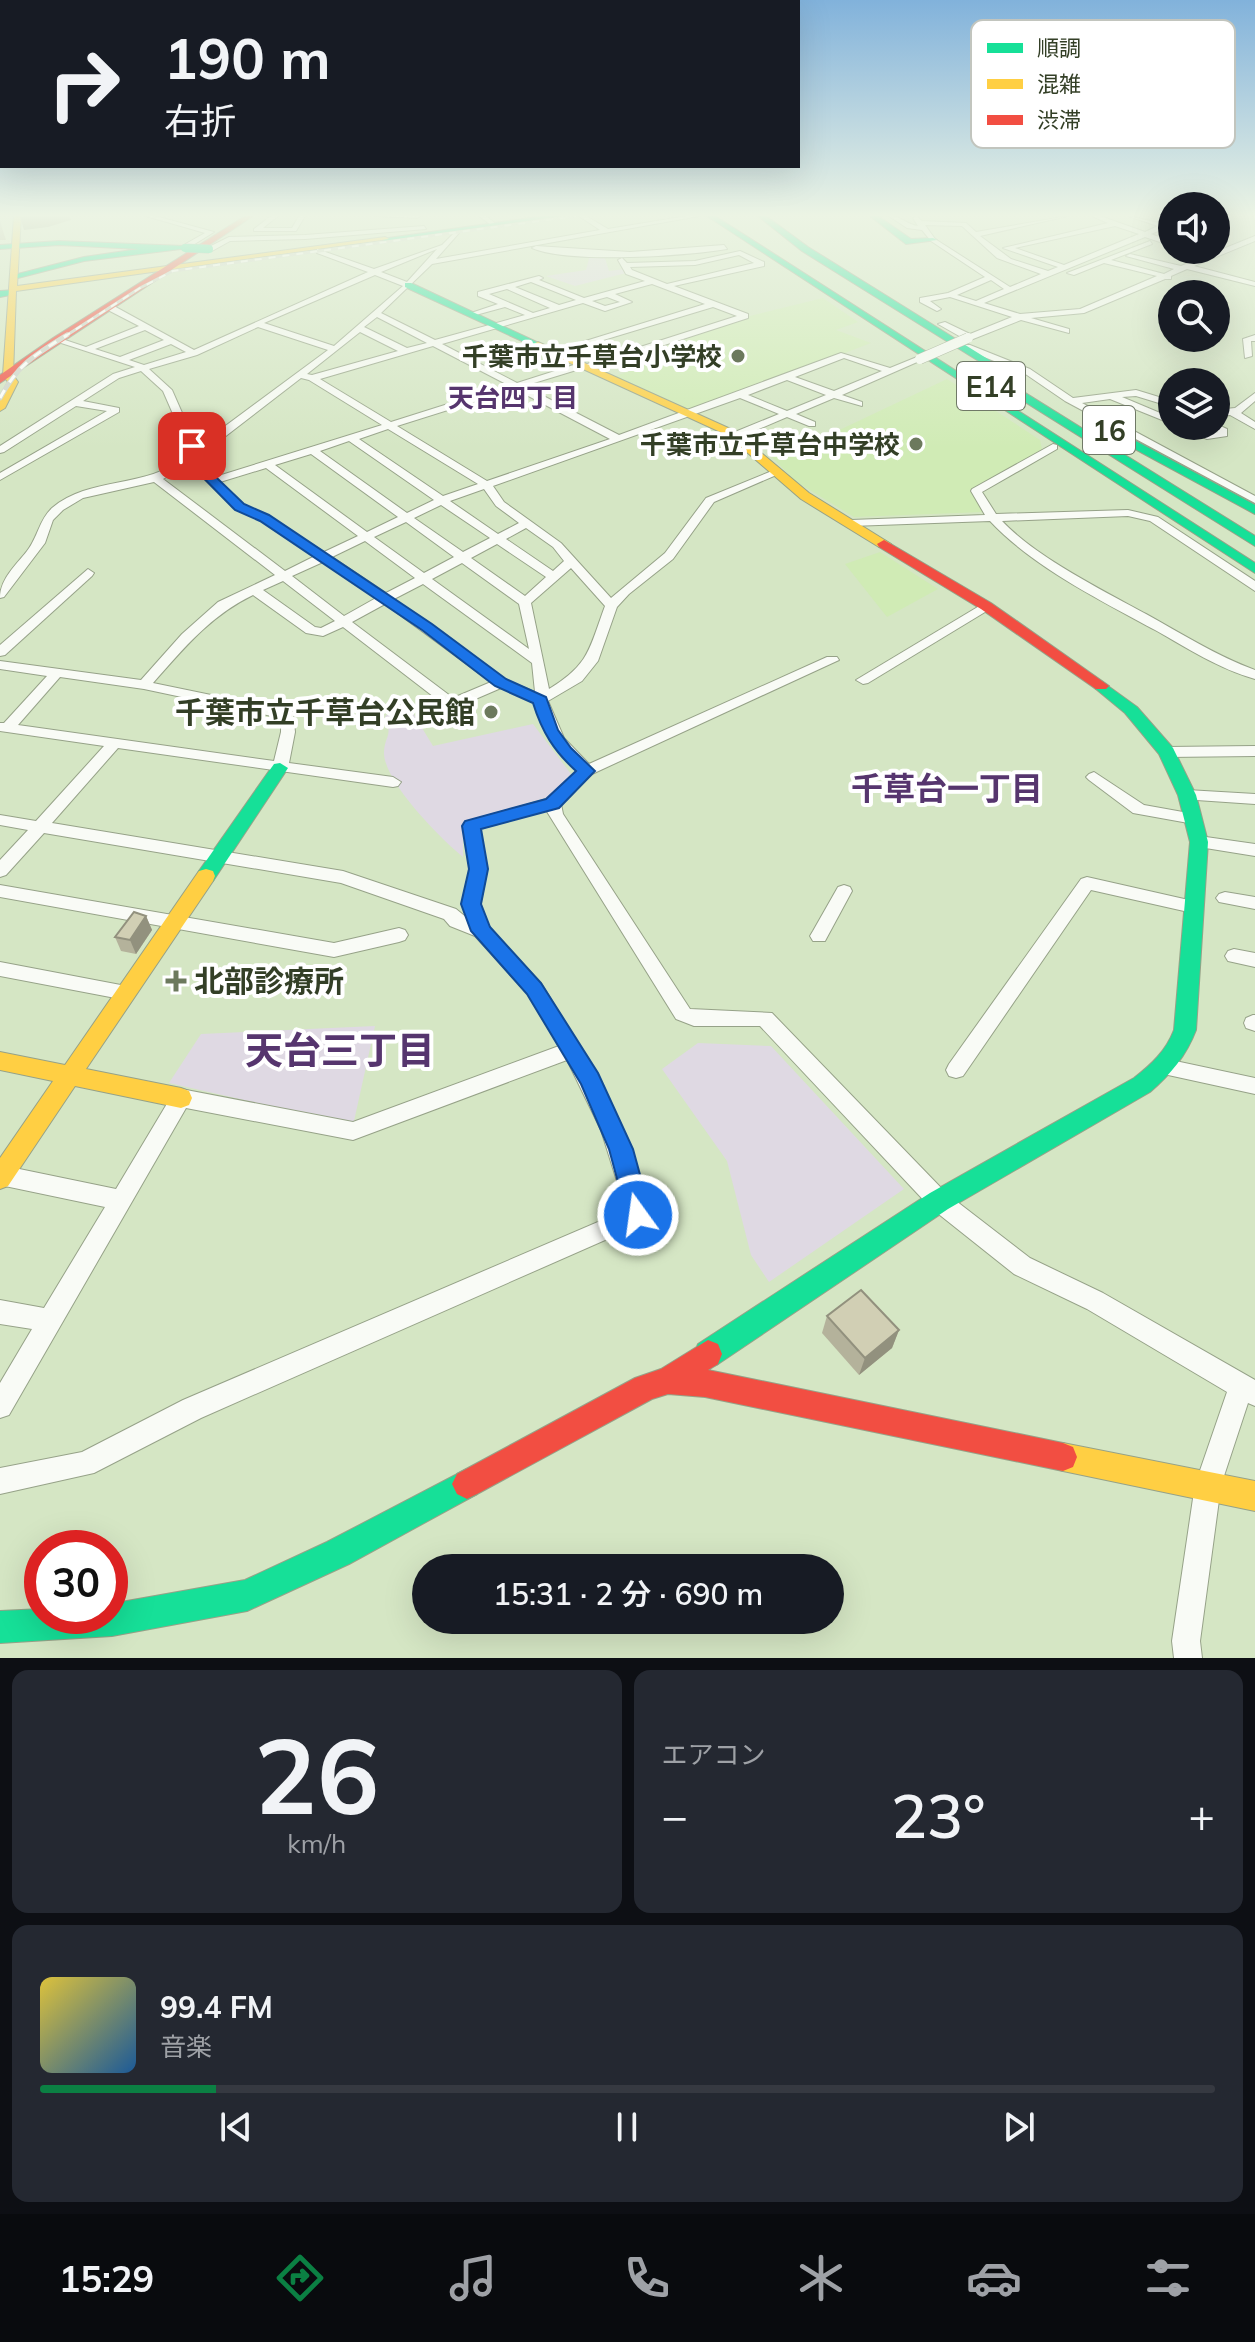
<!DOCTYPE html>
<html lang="ja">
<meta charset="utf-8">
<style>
body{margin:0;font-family:Mulish,"Noto Sans JP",sans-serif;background:#242831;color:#f1f3f6;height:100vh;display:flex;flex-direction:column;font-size:30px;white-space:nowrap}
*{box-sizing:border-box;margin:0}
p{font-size:26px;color:#9ea1a6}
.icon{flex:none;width:44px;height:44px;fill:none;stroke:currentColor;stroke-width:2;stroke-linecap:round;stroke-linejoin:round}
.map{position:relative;height:1658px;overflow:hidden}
.sheet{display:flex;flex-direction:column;gap:12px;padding:12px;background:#0d0f14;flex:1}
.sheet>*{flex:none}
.top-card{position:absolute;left:0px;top:0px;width:800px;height:168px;box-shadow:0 8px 32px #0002;background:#171b24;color:#f1f3f6;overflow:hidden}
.controls{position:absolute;left:1158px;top:192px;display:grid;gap:16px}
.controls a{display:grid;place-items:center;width:72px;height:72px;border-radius:50%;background:#171b24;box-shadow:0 8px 32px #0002;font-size:40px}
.speed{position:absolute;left:24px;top:1530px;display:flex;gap:16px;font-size:40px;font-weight:700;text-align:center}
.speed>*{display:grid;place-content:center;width:104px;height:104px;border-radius:50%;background:#171b24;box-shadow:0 8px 32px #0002;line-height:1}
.speed .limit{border:12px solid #d22;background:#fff;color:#111}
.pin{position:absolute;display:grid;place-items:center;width:68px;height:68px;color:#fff;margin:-34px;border-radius:16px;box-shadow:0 4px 12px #0006}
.me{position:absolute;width:88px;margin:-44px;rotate:346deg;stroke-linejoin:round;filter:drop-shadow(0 0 6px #0008)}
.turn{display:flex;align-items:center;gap:28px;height:168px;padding:0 32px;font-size:36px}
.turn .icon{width:104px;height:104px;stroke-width:2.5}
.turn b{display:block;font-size:56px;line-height:68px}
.big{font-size:60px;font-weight:600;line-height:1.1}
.sheet .card{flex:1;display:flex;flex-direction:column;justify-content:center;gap:12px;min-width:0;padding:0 28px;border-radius:16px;background:#242831}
.sheet .dial{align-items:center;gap:0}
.dial b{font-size:104px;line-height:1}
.song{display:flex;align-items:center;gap:24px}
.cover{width:96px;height:96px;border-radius:12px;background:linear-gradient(135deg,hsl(50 70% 55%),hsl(210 70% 35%))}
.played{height:8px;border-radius:4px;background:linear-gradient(90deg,#0b8043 15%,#363941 15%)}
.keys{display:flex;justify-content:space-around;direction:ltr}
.heat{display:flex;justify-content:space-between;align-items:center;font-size:44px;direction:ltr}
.sheet .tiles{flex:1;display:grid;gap:12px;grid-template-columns:1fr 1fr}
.card:last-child{grid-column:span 2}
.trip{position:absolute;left:412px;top:1554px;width:432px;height:80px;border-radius:40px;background:#171b24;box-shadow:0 8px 32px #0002;font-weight:600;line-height:80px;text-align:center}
.tabs{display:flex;height:128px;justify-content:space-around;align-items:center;background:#090b0e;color:#9ea1a6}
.tabs .icon{width:56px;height:56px}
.tabs .current{color:#0b8043}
.tabs b{font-size:36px;color:#f1f3f6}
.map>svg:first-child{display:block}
.built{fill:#d0ebb5}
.green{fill:#dfd9e3}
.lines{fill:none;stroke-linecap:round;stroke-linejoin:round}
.street-casing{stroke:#96a288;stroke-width:2}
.fast-casing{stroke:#96a288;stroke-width:2}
.slow-casing{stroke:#96a288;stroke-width:2}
.jam-casing{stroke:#96a288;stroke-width:2}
.street{fill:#f9fbf6;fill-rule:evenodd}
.fast{fill:#16e098;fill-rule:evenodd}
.slow{fill:#ffcf43;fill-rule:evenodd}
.jam{fill:#f24e42;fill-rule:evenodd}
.rail-far1-casing{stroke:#cfd4ca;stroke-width:3}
.rail-casing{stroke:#cfd4ca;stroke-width:5}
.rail-far1{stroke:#fff;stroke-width:2;stroke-dasharray:7;stroke-linecap:butt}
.rail{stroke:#fff;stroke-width:3;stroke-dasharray:9;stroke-linecap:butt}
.street-bridge-casing{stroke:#96a288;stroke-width:11;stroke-linecap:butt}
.fast-bridge-casing{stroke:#8ca190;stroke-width:9;stroke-linecap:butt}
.street-bridge{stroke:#f9fbf6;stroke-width:10}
.fast-bridge{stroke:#16e098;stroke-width:8}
.wall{fill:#b4b29b}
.shaded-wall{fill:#92917e}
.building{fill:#d1cfb4;stroke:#92917e;stroke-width:2}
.route{fill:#1a73e8;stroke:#114b97;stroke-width:2}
.poi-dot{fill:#6c795d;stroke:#fff;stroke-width:3}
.labels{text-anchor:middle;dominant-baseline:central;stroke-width:8;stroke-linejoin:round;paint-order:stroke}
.far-poi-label{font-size:26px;font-weight:bold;fill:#333f26;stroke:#fff;text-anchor:end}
.far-neighbourhood-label{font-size:26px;font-weight:bold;fill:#56356e;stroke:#fff}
.shield{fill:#fff;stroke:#707967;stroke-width:2}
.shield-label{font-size:28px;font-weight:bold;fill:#333f26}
.poi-label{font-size:30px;font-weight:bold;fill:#333f26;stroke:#fff;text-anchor:end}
.neighbourhood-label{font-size:32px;font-weight:bold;fill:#56356e;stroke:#fff}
.near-neighbourhood-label{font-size:38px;font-weight:bold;fill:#56356e;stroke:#fff}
.key{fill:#fff;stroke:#c2c5be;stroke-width:2}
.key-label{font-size:22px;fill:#333f26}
</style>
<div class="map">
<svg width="1255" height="1658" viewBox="0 0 1255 1658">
<rect width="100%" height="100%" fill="#d5e6c4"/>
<g class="built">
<polygon points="823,298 858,322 836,330 871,343 696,410 691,410 615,376 640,368 630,363 644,358 634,353 750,316"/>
<polygon points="947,379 1040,440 1042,449 971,491 984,512 854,517 795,481 769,454 808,436 816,440 831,434"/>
<polygon points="880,552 938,589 887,617 845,564"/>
</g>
<g class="green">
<polygon points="590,255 604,255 609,271 624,269 626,273 575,286 546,276 586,270"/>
<path d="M408 705 433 746 533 724 571 774 552 796 466 821 463 825V857C441 839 383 781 384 752 385 734 393 738 385 716Z"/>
<polygon points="375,1026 354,1121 336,1121 169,1083 201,1034"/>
<polygon points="698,1043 771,1046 904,1189 769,1282 751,1255 727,1161 662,1069"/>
</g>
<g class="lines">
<defs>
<g id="street">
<polygon points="146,216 155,216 214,232 185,250 182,246 205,233"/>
<polygon points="271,216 278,216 263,228 292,228 299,216 305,216 296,231 254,231 254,229"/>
<polygon points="376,216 420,216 417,218"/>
<polygon points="479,216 486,216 496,224 491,225"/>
<path d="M579 216H586L608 229 687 216H699L432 264 381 313 435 340 525 315 505 307 472 316 468 314 498 304 478 296V292L539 276 543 278 539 280 584 298 645 281 626 274 618 260 622 258 627 263 695 261 740 251 764 262V266L674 286 748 314V318L590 369 583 368 524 386 619 435 841 353 890 368 917 357 924 359 842 395 862 402V406L834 398 796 414 815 422V426H809L787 417 738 438H730V434L779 414 740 398 493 486 504 502 561 543 611 598 665 553 706 498 772 471 781 473 714 502 673 559 629 594 617 607 598 661 582 681 548 701 564 738 589 764 827 657H837L839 660 592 774 561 804 563 814 690 1009 772 1013 947 1194 1030 1258 1103 1293 1255 1380V1406L1248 1403 1221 1485 1200 1641 1202 1658H1174L1172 1641 1195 1485 1227 1392 1087 1309 1014 1274 931 1208 760 1026H694L676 1019 546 810 479 829 486 869 480 904 483 915 488 927 541 983 590 1064 622 1130 649 1215 646 1222 201 1418 94 1473 0 1494V1468L82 1452 183 1400 626 1210 601 1130 567 1060 353 1140 186 1108 9 1415 0 1418V1383L32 1329 0 1324V1300L44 1308 105 1207 0 1185V1165L116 1189 174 1092 181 1089 353 1122 559 1046 527 993 475 936 450 926 444 919 341 883 44 833 6 875 0 877V860L28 830 0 825V815L36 821 104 746 0 731V723H4L47 676 0 669V661L141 680 182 634 218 602 275 575 154 482 83 498 63 510 53 520 45 543 4 597 0 598C0 579 16 565 27 551 38 537 39 520 52 508 89 476 147 489 185 457L187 446 163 391 141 371 119 378 83 401 119 408V412L0 480V473L107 411 76 406 4 452 0 453V446L113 374 135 367 52 340 56 337 86 347 139 326 106 309V305H112L194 350 368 272 317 253V249L374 269 442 245 457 230 459 233 436 259 600 230ZM437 249 407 282 381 272ZM739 255 754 263 667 284 632 270 630 267 695 265ZM375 275 403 286 334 346 264 323ZM531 282 576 300 559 305 515 287ZM652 284 705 304 550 352 557 354 713 307 737 316 587 364 580 363 517 383 442 344 583 303 605 311 632 302 615 294ZM507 289 550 308 533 313 489 294ZM607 297 620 302 605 306 592 301ZM377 317 427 343 407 348 364 327ZM258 327 328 350 197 447 172 390 149 369 197 355ZM145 330 164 340 120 357 95 349ZM360 332 398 351 312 375 307 374ZM171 344 186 352 144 365 129 360ZM433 346 508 385 391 422 320 379ZM844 358 882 371 834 391 795 377ZM301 378 309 380 382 425 215 477 196 459ZM787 380 826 395 787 411 748 395ZM515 389 610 439 487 481 397 426ZM388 429 478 484 443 496 359 439ZM349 441 434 500 407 513 320 451ZM311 454 398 517 367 532 275 465ZM189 464 235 509 260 520 315 556 285 571 163 479ZM266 468 358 536 324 552 268 516 243 505 220 482ZM484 489 496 506 519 523 498 534 450 501ZM441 505 490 538 463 552 414 518ZM406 522 454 557 424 573 374 537ZM526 528 553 547 564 561 553 571 506 539ZM365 541 415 578 386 593 332 557ZM497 544 546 577 525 596 471 558ZM323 562 376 598 344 616 292 576ZM462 563 519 604 529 649 432 579ZM571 568 605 606C589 649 590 664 549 689L531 603ZM283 581 335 621 321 628 315 627 263 590ZM423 584 532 663 535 692 506 680 394 599ZM253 595 306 633 323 636 343 627 447 707H457L501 688 535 702 550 740 578 771 547 799 465 822 463 826 470 869 462 904 467 918 456 909 343 871 52 823 118 748 393 787 398 786 401 782 393 777 289 763 295 732 293 712 153 683C185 647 210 616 253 595ZM385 604 491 682 453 698 352 622ZM60 677 144 689 281 718V732L274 761 18 725Z"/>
<path d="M889 216C900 215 907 225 918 226L913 218 916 216 922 221 966 223 976 232 1068 216 980 236 1011 259 1048 271 1058 267 1003 248 1108 223 1092 216H1100L1145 232 1158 226 1128 216 1164 224 1172 221V225L1151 234 1172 242V246L1145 237 984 303 1020 314 1080 309 1157 276 1104 263 1074 275 1067 273 1150 241 1152 244 1111 260 1164 274 1174 269 1126 256 1130 254 1181 266 1255 236V241L1194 266 1255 282V286L1187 269 1171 276V279H1165L1084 313 1031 318 1069 329V333L1021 320 968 341 938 324 945 322 970 334 1012 317 950 297 930 301 941 309 937 311 920 302V298L948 293 985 277 931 241 922 230 907 228ZM925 225 962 226 997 258 1041 274 1010 287 935 239ZM1115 226 1139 234 1064 265 1015 248ZM991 280 1004 289 976 301 957 295Z"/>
<polygon points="424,226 426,229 305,239 230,241 212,251 205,249 229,237 305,235"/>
<path d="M724 245 727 249C685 256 569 264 532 248L536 246 630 252Z"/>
<polygon points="1255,335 1255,341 1251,341 1252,356 1245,358 1243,339"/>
<polygon points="964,345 970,345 1030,369 1073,398 1136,390 1172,401 1172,407 1136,396 1122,397 1172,418 1172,424 1110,399 1082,403 1255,496 1255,503 1065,401 1024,373 964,349"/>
<polygon points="1255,393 1255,401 1241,413 1255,422 1255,429 1230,415 1216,416 1216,410 1235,408"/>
<path d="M1216 424 1227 429V436L1207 439 1177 426C1192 426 1203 435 1218 432L1208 426H1216Z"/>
<path d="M1053 444 1057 445V449L982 492 996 514 1128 510 1158 517 1255 581V591L1150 521 1128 516 1002 521C1036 557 1102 590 1146 614 1182 634 1217 656 1255 670V679C1219 669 1187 648 1155 630 1100 600 1033 567 990 521L851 526 845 523 851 520 985 515 971 491 972 489Z"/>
<polygon points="88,569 94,573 92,576 5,655 0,656 0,645"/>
<polygon points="986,602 990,603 990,609 868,683 863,684 856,680"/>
<polygon points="1255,746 1255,756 1167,757 1160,752 1167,747"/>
<polygon points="1094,772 1144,805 1194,814 1202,819 1194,824 1133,813 1089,780 1086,777 1089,774"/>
<polygon points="1187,790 1255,794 1255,804 1182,799 1179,795"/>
<polygon points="1199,836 1255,844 1255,856 1193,846 1191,842 1193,838"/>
<polygon points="1087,877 1193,901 1199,903 1202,907 1199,911 1193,913 1091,890 963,1076 956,1078 949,1076 946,1070 949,1064 1081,879"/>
<polygon points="0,885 334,943 399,928 405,930 408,935 405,940 399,942 334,957 0,897"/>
<polygon points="844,885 850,887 852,891 825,941 813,941 810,936 813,931 838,887"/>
<polygon points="1225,892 1255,897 1255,909 1219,902 1216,898 1219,894"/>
<polygon points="1234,949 1255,953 1255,967 1228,961 1225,956 1228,951"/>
<polygon points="0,962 126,986 133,988 135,993 133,998 126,1000 0,976"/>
<polygon points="1253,1015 1255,1015 1255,1031 1246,1028 1244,1023 1246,1018"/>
<polygon points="1166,1059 1255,1078 1255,1094 1159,1073 1156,1067 1159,1061"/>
</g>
<g id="fast">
<polygon points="544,216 561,216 385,241 381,239"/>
<polygon points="707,216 715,216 1255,563 1255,573"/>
<polygon points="758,216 766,216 808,247 1007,371 998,373 802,251"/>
<polygon points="870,216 878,216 911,239 933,238 937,240 906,244"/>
<polygon points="59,241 185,246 189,248 84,261 10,280 10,276 84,257 139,249 59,245 0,249 0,245"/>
<polygon points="405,283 411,283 543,345 535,347 405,287"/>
<polygon points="15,290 15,294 0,297 0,291"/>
<polygon points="974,366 982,366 1255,536 1255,546 974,370"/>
<polygon points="1111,432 1119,432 1255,505 1255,514 1111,436"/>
<path d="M1101 681 1137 707 1173 748 1196 795 1208 842 1196 1030C1186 1056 1171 1074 1150 1092L948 1209 718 1364 708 1368 698 1364 694 1354 698 1344 930 1193 1134 1078C1151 1065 1166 1051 1174 1030L1190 842 1178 795 1159 754 1125 713 1096 689 1093 686 1096 683Z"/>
<polygon points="280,763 288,768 213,881 199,881 197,876 199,871 274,764"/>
<polygon points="467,1469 477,1474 482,1484 477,1494 349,1564 247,1611 112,1636 0,1643 0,1611 42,1609 42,1616 110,1616 110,1604 245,1580 327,1542"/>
</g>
<g id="slow">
<polygon points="14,216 21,216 17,286 385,237 389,239 16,291 13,375 18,382 5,408 0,411 0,397 8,382 3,375"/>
<polygon points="538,342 735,431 809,493 891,544 879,547 801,499 727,435 535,347 535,343"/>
<polygon points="206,869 213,871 215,876 213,881 86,1069 181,1088 189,1091 192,1098 189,1105 181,1108 75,1086 8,1186 0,1189 0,1158 53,1081 0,1070 0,1052 65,1065 199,871"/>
<polygon points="1063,1443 1255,1481 1255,1511 1063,1471 1053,1467 1049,1457 1053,1447"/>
</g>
<g id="jam">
<polygon points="245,216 253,216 0,383 0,375 53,338"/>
<polygon points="884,540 991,603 1109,686 1106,689 1096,689 981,609 879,547 877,544"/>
<polygon points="708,1340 718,1344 722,1354 718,1364 708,1370 1063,1443 1073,1447 1077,1457 1073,1467 1063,1471 705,1397 668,1394 652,1399 477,1494 467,1499 457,1494 452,1484 457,1474 635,1378 661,1369"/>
</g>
</defs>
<use href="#street" class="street-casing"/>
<use href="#fast" class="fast-casing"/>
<use href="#slow" class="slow-casing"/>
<use href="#jam" class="jam-casing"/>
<use href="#street" class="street"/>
<use href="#fast" class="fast"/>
<use href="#slow" class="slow"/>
<use href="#jam" class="jam"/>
<defs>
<polyline id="rail-far1" points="64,337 140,288 173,271 576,216"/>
<path id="rail" d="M0 398C19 363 35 355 67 335"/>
</defs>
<use href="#rail-far1" class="rail-far1-casing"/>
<use href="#rail" class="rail-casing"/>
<use href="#rail-far1" class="rail-far1"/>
<use href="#rail" class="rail"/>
<defs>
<polyline id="street-bridge" points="920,359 968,338"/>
<polyline id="fast-bridge" points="185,248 209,249"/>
</defs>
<use href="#street-bridge" class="street-bridge-casing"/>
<use href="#fast-bridge" class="fast-bridge-casing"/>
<use href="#street-bridge" class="street-bridge"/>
<use href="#fast-bridge" class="fast-bridge"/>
</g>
<g class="wall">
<polygon points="0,220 2,228 6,240 0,240"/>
<polygon points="146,916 152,930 136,954 121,951 115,937"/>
<polygon points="827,1316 899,1330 892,1348 859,1375 822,1333"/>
</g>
<g class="shaded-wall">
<polygon points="33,216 70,216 71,220 48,227 24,230 20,217"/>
<polygon points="146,916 152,930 136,954 130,940"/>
<polygon points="899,1330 892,1348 859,1375 865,1358"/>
</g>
<g class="building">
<polygon points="134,912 146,916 130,940 115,937"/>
<polygon points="861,1290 899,1330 865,1358 827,1316"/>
</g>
<linearGradient id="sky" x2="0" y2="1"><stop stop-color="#81b2db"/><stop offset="0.48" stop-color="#ecf4e4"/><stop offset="1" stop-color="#ecf4e4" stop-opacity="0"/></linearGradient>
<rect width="1255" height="448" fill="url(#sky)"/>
<path class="route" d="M192 442 198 446 196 458 244 504 269 515 432 624 506 679 546 697 558 730 571 748 595 771 559 808 481 829 488 869 481 904 490 927 541 983 598 1073 633 1149 651 1215 647 1223 638 1227 629 1223 609 1149 581 1084 527 994 471 931 461 904 469 869 462 826 465 821 546 799 576 771C554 751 542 732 533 703L495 686 422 630 260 521 235 510 185 459 186 446Z"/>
<g class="poi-dot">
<circle cx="738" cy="356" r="8"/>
<circle cx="916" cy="444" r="8"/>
<circle cx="491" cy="712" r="8"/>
<path d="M172 969h8v8h8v8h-8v8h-8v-8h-8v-8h8z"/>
</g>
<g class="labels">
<g class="far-poi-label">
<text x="722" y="356">千葉市立千草台小学校</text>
<text x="900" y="444">千葉市立千草台中学校</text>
</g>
<g class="far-neighbourhood-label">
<text x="513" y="397">天台四丁目</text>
</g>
<g class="shield">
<rect x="957" y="362" width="68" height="48" rx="6"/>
<rect x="1083" y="406" width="52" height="48" rx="6"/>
</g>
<g class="shield-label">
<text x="991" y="386">E14</text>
<text x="1109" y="430">16</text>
</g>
<g class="poi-label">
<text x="475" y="712">千葉市立千草台公民館</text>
<text x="194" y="981" text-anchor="start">北部診療所</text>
</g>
<g class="neighbourhood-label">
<text x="947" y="788">千草台一丁目</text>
</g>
<g class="near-neighbourhood-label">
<text x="340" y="1050">天台三丁目</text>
</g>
</g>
<rect x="971" y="20" width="264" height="128" rx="12" class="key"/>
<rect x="987" y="43" width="36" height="10" fill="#16e098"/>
<rect x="987" y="79" width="36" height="10" fill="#ffcf43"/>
<rect x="987" y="115" width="36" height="10" fill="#f24e42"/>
<g class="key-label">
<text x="1037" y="56">順調</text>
<text x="1037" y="92">混雑</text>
<text x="1037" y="128">渋滞</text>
</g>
</svg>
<div class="controls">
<a><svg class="icon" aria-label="sound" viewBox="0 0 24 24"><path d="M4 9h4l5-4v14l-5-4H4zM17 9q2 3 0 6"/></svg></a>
<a><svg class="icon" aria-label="search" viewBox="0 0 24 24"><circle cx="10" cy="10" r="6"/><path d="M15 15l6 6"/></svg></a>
<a><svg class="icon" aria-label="layers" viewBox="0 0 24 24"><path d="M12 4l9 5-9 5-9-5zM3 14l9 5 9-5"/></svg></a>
</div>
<div class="speed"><div class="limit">30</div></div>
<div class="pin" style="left:192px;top:446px;background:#d93025"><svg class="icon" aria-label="arrive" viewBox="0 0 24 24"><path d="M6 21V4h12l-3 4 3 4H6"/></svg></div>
<svg class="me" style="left:638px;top:1215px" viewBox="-20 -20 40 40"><circle r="17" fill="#1a73e8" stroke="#fff" stroke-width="3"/><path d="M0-11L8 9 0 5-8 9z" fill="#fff"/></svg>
<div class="trip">15:31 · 2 分 · 690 m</div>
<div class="top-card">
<div class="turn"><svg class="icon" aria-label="right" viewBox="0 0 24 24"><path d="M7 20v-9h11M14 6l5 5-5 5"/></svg><div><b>190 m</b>右折</div></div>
</div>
</div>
<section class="sheet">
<div class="tiles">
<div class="card dial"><b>26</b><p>km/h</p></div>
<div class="card"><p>エアコン</p>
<div class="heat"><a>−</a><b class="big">23°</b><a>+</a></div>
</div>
<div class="card">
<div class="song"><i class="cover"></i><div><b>99.4 FM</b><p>音楽</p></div></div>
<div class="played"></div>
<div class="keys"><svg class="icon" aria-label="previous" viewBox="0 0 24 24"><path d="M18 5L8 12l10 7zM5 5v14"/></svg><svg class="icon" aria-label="pause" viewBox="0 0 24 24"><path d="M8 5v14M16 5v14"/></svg><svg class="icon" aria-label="next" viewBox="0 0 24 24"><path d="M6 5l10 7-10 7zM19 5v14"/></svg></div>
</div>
</div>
</section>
<nav class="tabs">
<b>15:29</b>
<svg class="icon current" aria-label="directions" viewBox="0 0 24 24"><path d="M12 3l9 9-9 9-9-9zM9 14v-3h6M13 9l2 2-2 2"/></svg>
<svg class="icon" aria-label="music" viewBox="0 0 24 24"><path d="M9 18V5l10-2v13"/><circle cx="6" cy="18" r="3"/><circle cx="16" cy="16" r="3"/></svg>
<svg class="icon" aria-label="phone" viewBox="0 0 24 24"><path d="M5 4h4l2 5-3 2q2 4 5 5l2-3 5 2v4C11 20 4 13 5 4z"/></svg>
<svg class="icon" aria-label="climate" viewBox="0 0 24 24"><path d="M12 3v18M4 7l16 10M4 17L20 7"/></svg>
<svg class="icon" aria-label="car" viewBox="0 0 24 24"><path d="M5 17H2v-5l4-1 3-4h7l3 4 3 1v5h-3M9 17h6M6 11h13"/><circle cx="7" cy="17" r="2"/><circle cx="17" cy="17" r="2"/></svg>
<svg class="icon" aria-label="filters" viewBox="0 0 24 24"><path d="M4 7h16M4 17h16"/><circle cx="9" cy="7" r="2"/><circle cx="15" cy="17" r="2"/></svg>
</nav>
